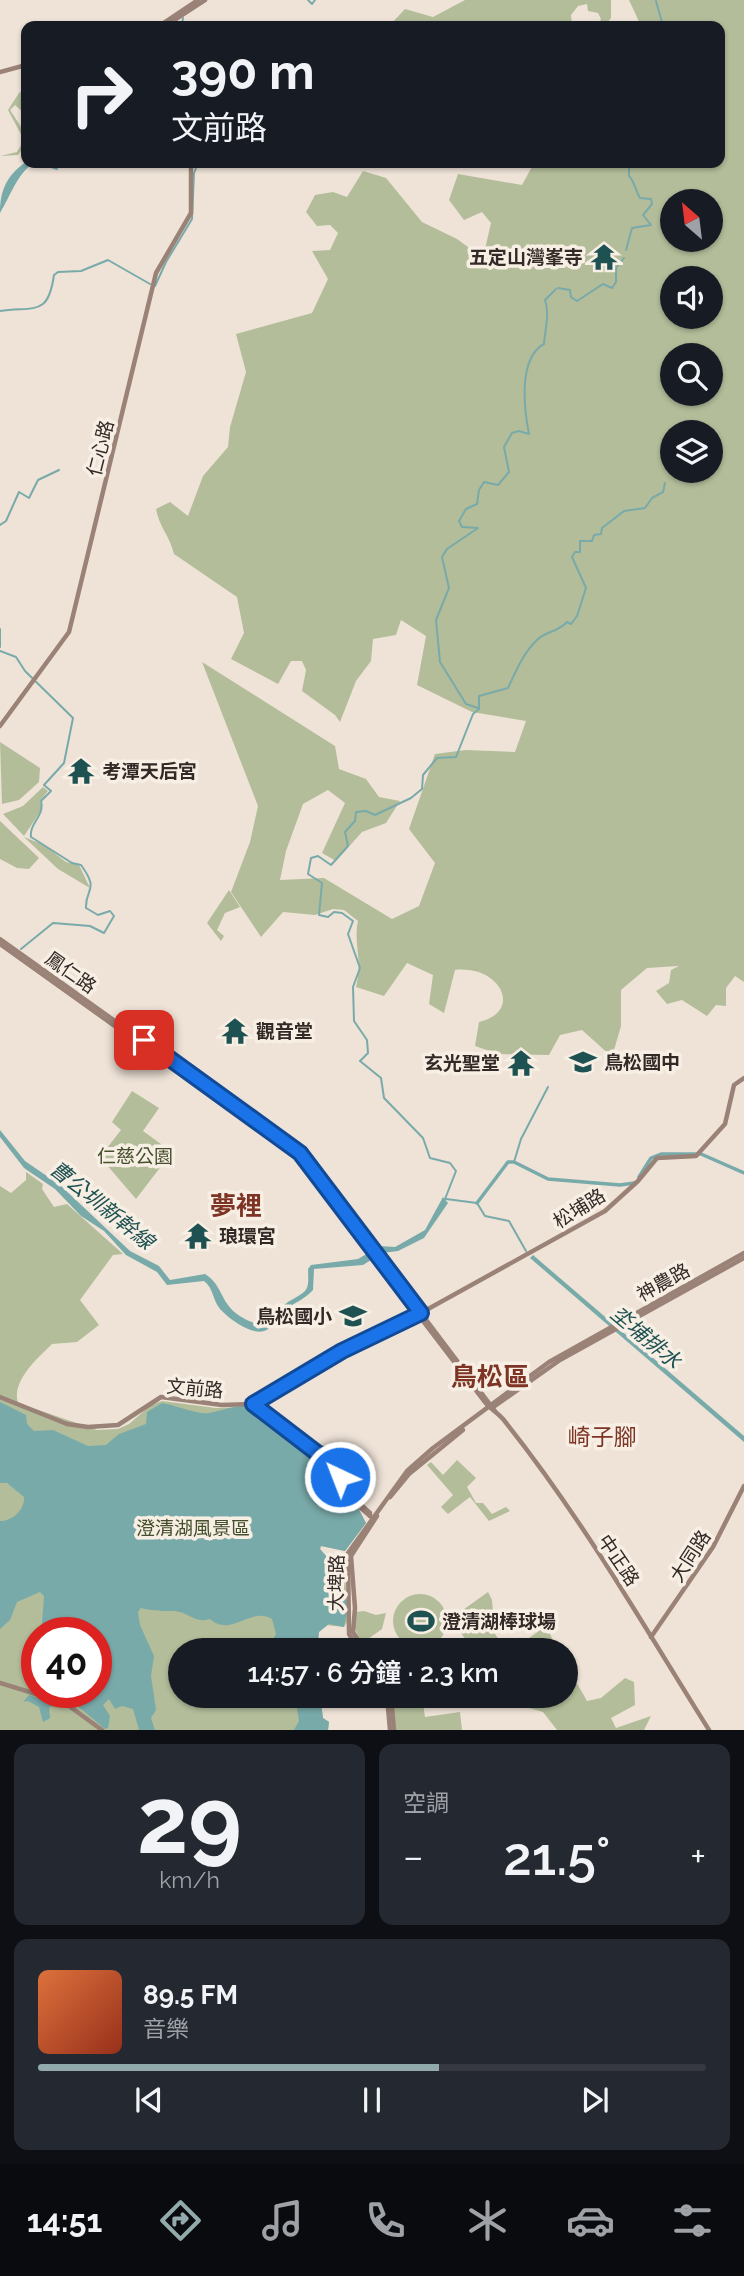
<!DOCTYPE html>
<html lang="zh-TW">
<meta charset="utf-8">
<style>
body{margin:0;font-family:Raleway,"Noto Sans TC",sans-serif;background:#242831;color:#f1f3f6;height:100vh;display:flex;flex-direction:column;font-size:26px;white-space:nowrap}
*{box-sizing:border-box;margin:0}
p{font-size:23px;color:#9ea1a6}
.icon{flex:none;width:38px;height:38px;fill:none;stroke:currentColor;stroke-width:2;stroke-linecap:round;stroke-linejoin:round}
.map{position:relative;height:1730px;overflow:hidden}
.panel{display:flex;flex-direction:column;gap:14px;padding:14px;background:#0d0f14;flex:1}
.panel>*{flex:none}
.top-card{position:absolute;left:21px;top:21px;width:704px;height:147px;border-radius:14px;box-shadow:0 2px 5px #0004;background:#171b24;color:#f1f3f6;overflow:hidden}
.needle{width:46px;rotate:332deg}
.buttons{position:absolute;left:660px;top:189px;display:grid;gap:14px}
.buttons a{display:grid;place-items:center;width:63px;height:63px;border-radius:50%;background:#171b24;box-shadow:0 2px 5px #0004;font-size:35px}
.speed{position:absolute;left:21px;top:1617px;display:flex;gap:14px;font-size:35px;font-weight:700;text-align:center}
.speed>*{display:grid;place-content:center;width:91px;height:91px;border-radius:50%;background:#171b24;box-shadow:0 2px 5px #0004;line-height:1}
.speed .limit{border:10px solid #d22;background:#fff;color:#111}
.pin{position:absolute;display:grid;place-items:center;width:60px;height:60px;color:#fff;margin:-30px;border-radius:14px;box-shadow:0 4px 10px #0006}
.me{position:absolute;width:77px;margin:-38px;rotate:317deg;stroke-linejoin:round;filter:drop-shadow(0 0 5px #0008)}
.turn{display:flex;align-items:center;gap:24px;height:147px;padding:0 35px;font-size:32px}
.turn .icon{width:91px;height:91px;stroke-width:2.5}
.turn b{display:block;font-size:49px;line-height:60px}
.big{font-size:52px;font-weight:600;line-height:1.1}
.panel .widget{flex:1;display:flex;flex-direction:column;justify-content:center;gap:10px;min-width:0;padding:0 24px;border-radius:14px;background:#242831}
.panel .dial{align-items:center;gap:0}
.dial b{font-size:91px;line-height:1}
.song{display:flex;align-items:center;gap:21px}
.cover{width:84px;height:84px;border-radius:10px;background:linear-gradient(135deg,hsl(20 70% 55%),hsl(10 70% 35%))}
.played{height:7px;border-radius:4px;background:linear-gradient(90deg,#92aaac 60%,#363941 60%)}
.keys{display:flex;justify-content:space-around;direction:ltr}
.heat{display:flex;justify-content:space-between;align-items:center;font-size:38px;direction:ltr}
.panel .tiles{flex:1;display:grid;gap:14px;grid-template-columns:1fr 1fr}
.widget:last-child{grid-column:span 2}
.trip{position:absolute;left:168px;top:1638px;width:410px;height:70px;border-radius:35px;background:#171b24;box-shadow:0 2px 5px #0004;font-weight:600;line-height:70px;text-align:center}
.tab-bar{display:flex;height:112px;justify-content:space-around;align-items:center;background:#090b0e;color:#9ea1a6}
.tab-bar .icon{width:49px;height:49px}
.tab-bar .active{color:#92aaac}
.tab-bar b{font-size:32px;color:#f1f3f6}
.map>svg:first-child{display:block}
.green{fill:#b3bd9a;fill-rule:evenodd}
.water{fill:#79aaaa}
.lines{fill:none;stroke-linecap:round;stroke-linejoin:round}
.stream{stroke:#79aaaa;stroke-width:2}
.canal{stroke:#79aaaa;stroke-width:3.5}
.secondary{stroke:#9a8277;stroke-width:4.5}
.route-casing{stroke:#114b97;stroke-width:18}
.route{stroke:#1a73e8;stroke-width:12}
.labels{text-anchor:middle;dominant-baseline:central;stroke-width:7;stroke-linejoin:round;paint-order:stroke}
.poi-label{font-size:19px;font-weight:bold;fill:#332926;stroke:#f7eee4;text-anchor:start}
.street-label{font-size:19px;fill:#332926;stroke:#f7eee4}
.park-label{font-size:19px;fill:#444f2b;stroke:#f7eee4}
.water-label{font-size:21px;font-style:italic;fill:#1e5151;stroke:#f7eee4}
.quarter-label{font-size:23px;fill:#7d3424;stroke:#f7eee4}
.district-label{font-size:26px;font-weight:bold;fill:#7d3424;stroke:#f7eee4}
</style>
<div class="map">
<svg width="744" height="1730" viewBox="0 0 744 1730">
<rect width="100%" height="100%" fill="#efe3d8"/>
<g class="green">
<polygon points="465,0 611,0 611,18 604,26 598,26 601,19 598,13 588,11 587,4 578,6 571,15 572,26 389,26 405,9 433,17"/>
<path d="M629 0H744V982L735 976 726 988V1006L716 1005 707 1016 682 1000 667 1004 656 991 669 983 671 970 679 966 647 968 621 990V1026L612 1057 582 1030 560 1035 549 1055 498 1054 475 1046 479 1022C524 1011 500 965 455 970L444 1013 429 1004 433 975 407 963 384 996 356 987C363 959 353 943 358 921L344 910 333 909 315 915 283 912 261 937 231 892 250 842 258 806 202 662 335 746 339 769 366 779 379 797 400 801 386 823 362 832 336 861 322 853 345 803 328 790 303 804 286 851 280 880 324 878 392 919 419 906 435 863 409 829 435 754 466 750 515 752 526 721 472 712 417 685 426 636 401 620 396 635 373 639 371 661 356 681 340 722 335 715 302 691 306 670 302 661H291L278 684 231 659 244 633 237 597 174 554C170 536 159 527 156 509L170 502 188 516 203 476 228 447 230 427 246 372 236 334 312 313 328 279 312 251 330 250 338 233 330 225 317 226 306 212 315 195 333 192 347 197 363 171 386 178 422 222 457 239 483 258 491 223 482 212 464 220 449 200 458 174 522 185 534 163H719V26H641ZM672 201H710V240H672ZM672 278H710V317H672ZM672 355H710V394H672ZM672 432H710V471H672Z"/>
<path d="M26 89V115L15 105 10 110C20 126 33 138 18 155L0 156 17 152 24 140 8 110 19 93Z"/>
<polygon points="0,742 40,768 39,782 19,800 2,804"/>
<polygon points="43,787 48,791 40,801 42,809 24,836 3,814 23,806"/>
<polygon points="0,821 39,858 29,869 17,868 0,859"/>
<polygon points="24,837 44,845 66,862 79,865 90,888 58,869"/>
<polygon points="229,890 240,907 225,913 217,930 224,936 221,941 207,923"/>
<polygon points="132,1091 159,1108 143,1131 172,1152 136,1199 100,1157 121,1130 112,1122"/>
<path d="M26 1172 43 1184 42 1189 54 1207 67 1204 123 1254 113 1255 80 1300 99 1325 77 1342 52 1344C38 1358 11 1381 18 1403L97 1430 118 1429 129 1424 151 1405 162 1401 216 1408 249 1407 293 1437 310 1455 329 1465 340 1494 358 1508 366 1523 345 1551 321 1546 320 1549 327 1557 345 1560 347 1622 344 1627 325 1625 319 1632 318 1641 327 1650H180V1696H320L323 1718 329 1722 328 1730H0V1186L11 1193 26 1180ZM37 1633H96V1692H37Z"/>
<polygon points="457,1460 476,1478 467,1487 476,1503 483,1503 492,1514 506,1507 510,1511 489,1521 470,1497 448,1514 441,1507 453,1495 427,1465 431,1462 443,1475"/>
<path d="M488 1592 492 1600 495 1634 506 1650H477C462 1638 457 1631 460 1612Z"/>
<circle cx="420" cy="1621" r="27"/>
<polygon points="364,1611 376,1615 386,1613 382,1629 361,1644 354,1626 356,1612"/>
<polygon points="546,1626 558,1650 512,1650"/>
<polygon points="565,1662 587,1701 601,1698 625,1678 634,1682 635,1705 611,1718 616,1728 651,1716 644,1730 557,1730 543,1712 522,1706 515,1697 496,1698 495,1696 565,1696"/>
<polygon points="396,1696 422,1696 425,1717 460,1712 462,1730 396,1730 393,1704"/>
</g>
<g class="water">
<path d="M26 162 33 163C16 176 11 195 0 213 0 190 7 175 26 162Z"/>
<path d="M0 1130 25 1161 60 1185 130 1251 159 1266 170 1280 205 1274C228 1289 216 1308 254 1323 258 1324 260 1326 264 1324 273 1319 279 1308 288 1302 308 1290 309 1292 308 1269L311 1265 358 1259 380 1246 395 1247 425 1230 443 1197 448 1203 424 1238 398 1251 382 1253 363 1265 314 1269 313 1290C305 1299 296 1302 286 1309 278 1314 275 1324 268 1329 255 1339 228 1318 220 1309 212 1299 214 1289 204 1281L167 1285 157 1272 126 1255 104 1231 81 1216 55 1189 24 1168 0 1137Z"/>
<polygon points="533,1255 744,1436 744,1442 530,1258"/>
<path d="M0 1402 26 1415 27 1424 34 1431 53 1430 88 1446 106 1445 119 1434 146 1424 147 1412 162 1403C174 1405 200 1415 209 1413 222 1411 243 1401 256 1409 283 1425 301 1452 329 1465L340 1494 358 1508 366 1523 345 1551 321 1546 320 1549 327 1557 345 1560 346 1578 336 1584 338 1592 349 1602 344 1627 329 1624 319 1632 318 1641 327 1650H241L253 1645 269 1646 276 1634 272 1619C250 1606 231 1638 210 1619 194 1624 188 1611 173 1611 161 1611 153 1611 141 1608L138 1612 140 1625 154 1656 151 1676 156 1710 151 1718 155 1730H139L133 1709 122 1706 115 1709 109 1699 103 1705 110 1716 108 1728 105 1729 74 1703 49 1695 50 1692H96V1665L105 1663 109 1657 102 1650H96V1633H84L69 1619 60 1623 56 1632 48 1633 42 1623 44 1596 40 1592 17 1602 10 1620 0 1629V1521C12 1521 25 1510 24 1497L7 1483H0Z"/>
<polygon points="29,1695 60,1705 49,1707 50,1718 43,1722 39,1707 28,1701 23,1702"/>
<polygon points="320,1696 323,1718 329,1722 328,1730 294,1730 299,1721 297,1708 279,1696"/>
</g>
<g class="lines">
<g class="stream">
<polyline points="308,0 312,4 315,0"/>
<polyline points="656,1 663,26"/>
<polyline points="182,26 183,18"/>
<polyline points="40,163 57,169"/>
<path d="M625 163 629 166V176C635 182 635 190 640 198L651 199 652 204 643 215 651 225 632 228 626 250"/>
<polyline points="155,286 166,262 192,219 194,173 198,163"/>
<polyline points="558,288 570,290 571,297 577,301 603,284 612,288 616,282 616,268 624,258"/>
<path d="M0 311C35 306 48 317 54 275L58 272 81 271 108 260 150 284"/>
<polyline points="0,525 6,521 19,492 29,498 38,480 59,470"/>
<polyline points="0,629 0,647"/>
<path d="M0 651 16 657 25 671 73 718 64 763 44 785 51 791 41 801C45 816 29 823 31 837L72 863 81 865C100 891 85 888 86 908L98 915 110 911 114 916 104 933 90 926 53 923 21 949"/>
<path d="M478 708 466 704 440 662 436 620 449 588 442 557 447 549 478 528 462 527 459 521 466 509 477 504 479 490 484 482 498 485 509 472 504 447 512 433 519 431 529 434C524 409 518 358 544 344 545 329 550 314 545 300L556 289"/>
<path d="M479 708V696L508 688C516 671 523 653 538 639 547 631 558 632 567 622L571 624 577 616 586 588 572 557 575 552H580V541H592L594 535 601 534 602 528 624 511 645 508 652 498 663 492 665 483"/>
<polyline points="514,1162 521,1139 548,1087"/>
<polyline points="445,1199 456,1171 450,1163 430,1158 423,1138 384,1098 381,1078 360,1061 368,1053 367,1040 354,1021 353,987 360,968 348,934 353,921 342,913 334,912 328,917 319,915 322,883 308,874 311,858 318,856 331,865 348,846 345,832 355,821 356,812 366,811 375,815 411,798 422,789 423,775 437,758 456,757 473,714 479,709"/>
<polyline points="446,1199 477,1203 485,1216 509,1221 526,1251"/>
</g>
<g class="canal">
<polyline points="639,1177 651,1158 661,1154 701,1154 744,1173"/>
<polyline points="477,1203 508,1162 514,1162 548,1179 620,1185 634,1183"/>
</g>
<g class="secondary">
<polyline points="159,26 198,0"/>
<polyline points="165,26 205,0"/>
<polyline points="0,72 26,65"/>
<polyline points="0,726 69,632 156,273 191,213 191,163"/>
<polyline points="0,939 300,1153 495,1411"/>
<path d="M0 944 298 1157 484 1401C489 1408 497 1412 503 1419 581 1516 643 1625 709 1730"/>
<polyline points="0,1397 67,1424 88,1427 118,1425 161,1397 222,1405 253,1404 342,1351 401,1324 605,1211 638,1181 657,1158 696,1156 725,1124 734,1085 744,1078"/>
<polyline points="254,1404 312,1449 333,1460 348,1493 370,1513 370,1516"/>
<polyline points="492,1408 560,1360 744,1258"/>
<polyline points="338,1481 344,1493 370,1516"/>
<polyline points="390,1497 409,1474 463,1430"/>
<polyline points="651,1637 713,1547 744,1486"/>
<polyline points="359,1650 349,1634 348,1553 407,1471 433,1448 549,1362 744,1253"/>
<polyline points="364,1650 353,1632 355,1608 351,1556 377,1516"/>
<polyline points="0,1683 65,1703 102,1730"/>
<polyline points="387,1696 390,1730"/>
<polyline points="391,1696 394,1730"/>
</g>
</g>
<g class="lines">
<defs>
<polyline id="route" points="144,1040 300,1153 421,1313 342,1351 253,1404 317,1453 333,1460 340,1477"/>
</defs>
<use href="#route" class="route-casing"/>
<use href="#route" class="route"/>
</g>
<defs>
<symbol id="temple-bare" viewBox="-9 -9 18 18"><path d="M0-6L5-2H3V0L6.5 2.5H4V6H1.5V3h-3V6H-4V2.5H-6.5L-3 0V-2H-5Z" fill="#1e5151" stroke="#f7eee4" stroke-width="2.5" paint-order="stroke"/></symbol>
<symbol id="school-bare" viewBox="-9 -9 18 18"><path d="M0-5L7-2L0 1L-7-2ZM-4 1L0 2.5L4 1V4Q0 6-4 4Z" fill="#1e5151" stroke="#f7eee4" stroke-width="2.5" paint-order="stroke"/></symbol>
<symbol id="stadium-bare" viewBox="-9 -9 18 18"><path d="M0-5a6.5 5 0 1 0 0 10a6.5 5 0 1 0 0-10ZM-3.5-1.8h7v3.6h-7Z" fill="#1e5151" stroke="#f7eee4" stroke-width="2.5" paint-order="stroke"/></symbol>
</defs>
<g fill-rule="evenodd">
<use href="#temple-bare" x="585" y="238" width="38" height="38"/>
<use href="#temple-bare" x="62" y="752" width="38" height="38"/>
<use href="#temple-bare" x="216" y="1012" width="38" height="38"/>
<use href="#school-bare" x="564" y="1043" width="38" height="38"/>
<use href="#temple-bare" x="502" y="1044" width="38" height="38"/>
<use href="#temple-bare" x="179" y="1217" width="38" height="38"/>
<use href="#school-bare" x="334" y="1297" width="38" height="38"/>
<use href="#stadium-bare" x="402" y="1602" width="38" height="38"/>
</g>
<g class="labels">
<g class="poi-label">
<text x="583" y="257" text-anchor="end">五定山灣峯寺</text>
<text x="102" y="771">考潭天后宮</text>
<text x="256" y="1031">觀音堂</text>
<text x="604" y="1062">鳥松國中</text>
<text x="500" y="1063" text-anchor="end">玄光聖堂</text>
<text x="219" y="1236">琅環宮</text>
<text x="332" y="1316" text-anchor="end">鳥松國小</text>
<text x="442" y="1621">澄清湖棒球場</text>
</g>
<g class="street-label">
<text transform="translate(100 448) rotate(-76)">仁心路</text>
<text transform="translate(71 972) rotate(35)">鳳仁路</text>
<text transform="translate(579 1208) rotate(-32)">松埔路</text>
<text transform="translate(663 1282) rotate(-29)">神農路</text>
<text transform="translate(195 1388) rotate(5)">文前路</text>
<text transform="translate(690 1556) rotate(-57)">大同路</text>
<text transform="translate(619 1560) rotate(56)">中正路</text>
<text transform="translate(336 1583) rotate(-89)">大埤路</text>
</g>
<g class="park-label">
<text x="135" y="1156">仁慈公園</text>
<text x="193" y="1528">澄清湖風景區</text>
</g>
<g class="water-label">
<text transform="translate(102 1205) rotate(39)">曹公圳新幹線</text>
<text transform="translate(646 1337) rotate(40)">坔埔排水</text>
</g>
<g class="quarter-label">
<text x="602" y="1436">崎子腳</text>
</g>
<g class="district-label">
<text x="236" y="1206">夢裡</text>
<text x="490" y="1377">鳥松區</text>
</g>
</g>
</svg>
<div class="buttons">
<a><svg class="needle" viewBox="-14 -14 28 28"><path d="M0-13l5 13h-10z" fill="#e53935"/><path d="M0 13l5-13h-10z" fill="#9ea1a6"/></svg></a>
<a><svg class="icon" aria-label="sound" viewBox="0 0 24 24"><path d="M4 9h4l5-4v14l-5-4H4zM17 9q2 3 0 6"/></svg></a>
<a><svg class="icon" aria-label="search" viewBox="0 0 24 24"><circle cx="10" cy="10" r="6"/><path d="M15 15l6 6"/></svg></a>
<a><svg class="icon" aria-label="layers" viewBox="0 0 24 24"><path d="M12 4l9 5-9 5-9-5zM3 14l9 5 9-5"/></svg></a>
</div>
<div class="speed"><div class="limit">40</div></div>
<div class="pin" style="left:144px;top:1040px;background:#d93025"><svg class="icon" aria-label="arrive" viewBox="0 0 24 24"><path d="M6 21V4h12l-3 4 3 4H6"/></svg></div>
<svg class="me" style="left:340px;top:1477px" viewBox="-20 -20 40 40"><circle r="17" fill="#1a73e8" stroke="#fff" stroke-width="3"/><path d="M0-11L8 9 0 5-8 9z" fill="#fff"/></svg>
<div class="trip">14:57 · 6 分鐘 · 2.3 km</div>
<div class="top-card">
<div class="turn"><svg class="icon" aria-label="right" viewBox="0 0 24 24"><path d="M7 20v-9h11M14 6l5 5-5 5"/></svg><div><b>390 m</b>文前路</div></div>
</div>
</div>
<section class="panel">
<div class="tiles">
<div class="widget dial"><b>29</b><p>km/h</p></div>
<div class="widget"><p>空調</p>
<div class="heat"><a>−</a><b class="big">21.5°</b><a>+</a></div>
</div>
<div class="widget">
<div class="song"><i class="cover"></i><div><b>89.5 FM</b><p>音樂</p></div></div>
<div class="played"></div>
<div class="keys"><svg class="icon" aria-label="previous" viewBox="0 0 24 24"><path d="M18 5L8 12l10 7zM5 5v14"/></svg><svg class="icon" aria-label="pause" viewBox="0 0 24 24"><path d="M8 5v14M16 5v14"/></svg><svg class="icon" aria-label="next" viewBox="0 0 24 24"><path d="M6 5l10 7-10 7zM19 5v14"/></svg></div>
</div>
</div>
</section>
<nav class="tab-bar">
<b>14:51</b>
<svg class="icon active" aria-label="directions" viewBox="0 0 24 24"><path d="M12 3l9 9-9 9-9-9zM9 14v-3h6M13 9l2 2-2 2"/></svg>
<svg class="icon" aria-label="music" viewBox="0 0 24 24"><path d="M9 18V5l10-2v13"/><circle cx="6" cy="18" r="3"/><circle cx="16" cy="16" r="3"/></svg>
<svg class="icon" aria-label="phone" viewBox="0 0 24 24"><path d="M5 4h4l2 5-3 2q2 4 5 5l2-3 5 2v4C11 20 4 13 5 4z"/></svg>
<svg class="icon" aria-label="climate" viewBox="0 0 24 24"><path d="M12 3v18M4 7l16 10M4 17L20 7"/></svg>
<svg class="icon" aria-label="car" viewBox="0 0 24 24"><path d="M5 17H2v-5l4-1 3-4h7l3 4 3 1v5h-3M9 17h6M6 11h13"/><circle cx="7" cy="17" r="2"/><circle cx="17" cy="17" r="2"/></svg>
<svg class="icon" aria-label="filters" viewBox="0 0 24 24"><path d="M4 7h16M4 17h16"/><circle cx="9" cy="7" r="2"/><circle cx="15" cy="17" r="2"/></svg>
</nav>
